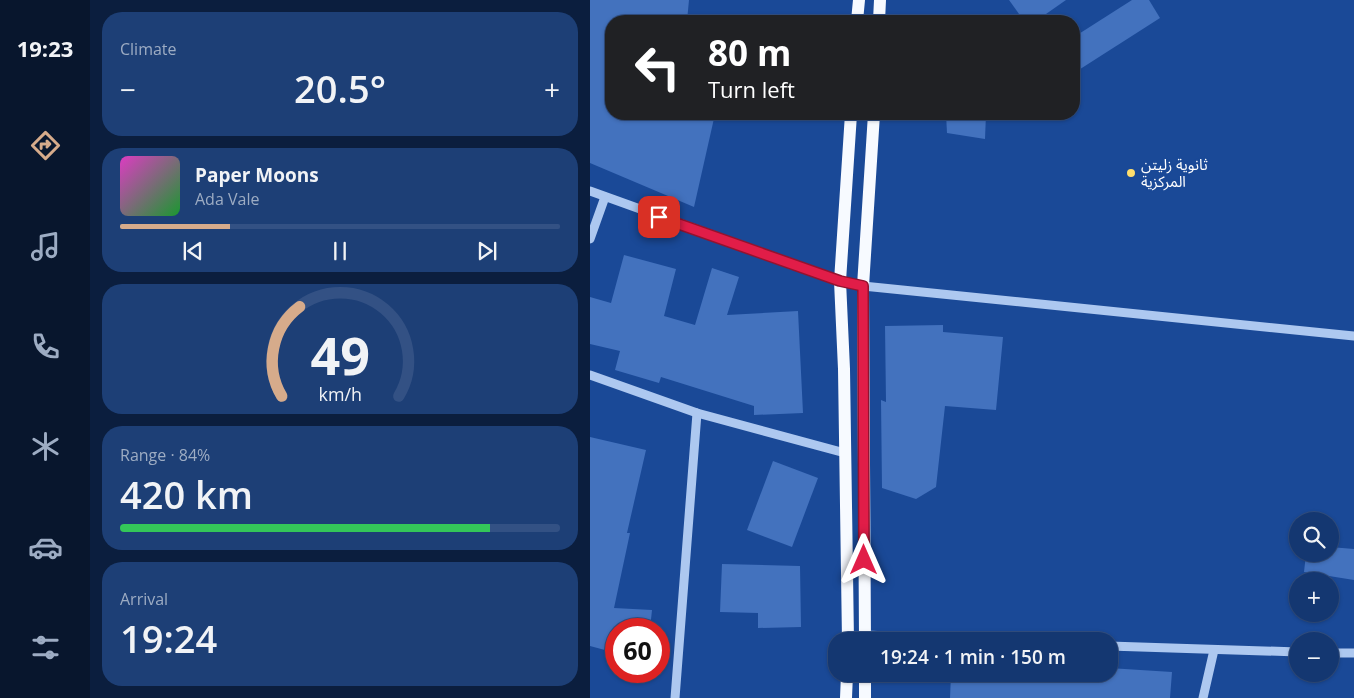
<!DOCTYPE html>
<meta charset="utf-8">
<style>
body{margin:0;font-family:"Open Sans","Noto Sans Arabic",sans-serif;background:#1d3f76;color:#f1f3f6;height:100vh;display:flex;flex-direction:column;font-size:19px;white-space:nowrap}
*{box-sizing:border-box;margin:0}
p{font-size:16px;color:#9dacc3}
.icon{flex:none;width:28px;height:28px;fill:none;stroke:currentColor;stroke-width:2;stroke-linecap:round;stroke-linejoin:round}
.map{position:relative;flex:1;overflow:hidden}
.drawer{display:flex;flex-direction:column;gap:12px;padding:12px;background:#0b1e3e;width:500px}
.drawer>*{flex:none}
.guide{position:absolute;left:15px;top:15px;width:475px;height:105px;border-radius:20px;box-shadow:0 1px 4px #0004,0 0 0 1px #335184;background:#202124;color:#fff;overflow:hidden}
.tools{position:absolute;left:699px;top:512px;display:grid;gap:10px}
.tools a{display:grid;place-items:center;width:50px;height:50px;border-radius:50%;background:#143771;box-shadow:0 1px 4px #0004,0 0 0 1px #335184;font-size:25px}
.speed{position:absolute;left:15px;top:618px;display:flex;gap:10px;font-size:25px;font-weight:700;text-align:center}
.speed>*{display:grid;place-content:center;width:65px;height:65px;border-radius:50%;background:#143771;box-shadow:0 1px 4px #0004,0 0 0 1px #335184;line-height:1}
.speed .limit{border:8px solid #d22;background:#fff;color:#111}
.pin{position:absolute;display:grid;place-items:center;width:42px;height:42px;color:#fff;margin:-21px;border-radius:10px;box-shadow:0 2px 8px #0006}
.me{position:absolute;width:55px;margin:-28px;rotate:0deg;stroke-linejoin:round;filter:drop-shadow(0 0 4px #0008)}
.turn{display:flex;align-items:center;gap:18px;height:105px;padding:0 20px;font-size:22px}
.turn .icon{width:65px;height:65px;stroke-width:2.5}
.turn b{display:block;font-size:35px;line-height:42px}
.big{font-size:38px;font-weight:600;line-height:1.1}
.drawer .card{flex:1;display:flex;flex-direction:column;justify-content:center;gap:8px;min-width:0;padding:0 18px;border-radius:20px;background:#1d3f76}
.drawer .dial{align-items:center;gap:0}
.dial svg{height:130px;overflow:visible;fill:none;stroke:#335184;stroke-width:7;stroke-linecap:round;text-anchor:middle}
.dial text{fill:#f1f3f6;stroke:none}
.song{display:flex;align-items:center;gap:15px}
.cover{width:60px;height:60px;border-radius:8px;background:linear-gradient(135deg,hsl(310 70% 55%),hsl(130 70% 35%))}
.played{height:5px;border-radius:2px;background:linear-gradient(90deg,#d6ab8b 25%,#335184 25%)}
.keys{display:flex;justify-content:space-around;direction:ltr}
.heat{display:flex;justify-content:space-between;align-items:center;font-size:28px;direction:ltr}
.charge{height:8px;border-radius:4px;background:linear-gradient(90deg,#34c759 84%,#335184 0)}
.trip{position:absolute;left:238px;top:632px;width:290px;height:50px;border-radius:20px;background:#143771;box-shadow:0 1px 4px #0004,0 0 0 1px #335184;font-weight:600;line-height:50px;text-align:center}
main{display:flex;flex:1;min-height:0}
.menu{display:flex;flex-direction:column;width:90px;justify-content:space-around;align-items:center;background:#08162d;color:#9dacc3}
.menu .icon{width:35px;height:35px}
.menu .selected{color:#d6ab8b}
.menu b{font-size:22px;color:#f1f3f6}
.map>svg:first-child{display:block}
.building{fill:#4372be}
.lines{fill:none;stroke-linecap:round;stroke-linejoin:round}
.minor{stroke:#adc8f0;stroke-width:9}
.major{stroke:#f7faff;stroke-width:12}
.route-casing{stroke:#92132f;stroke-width:12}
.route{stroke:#e11d48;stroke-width:9}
.poi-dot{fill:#ffde6d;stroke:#1a4997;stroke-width:2}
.labels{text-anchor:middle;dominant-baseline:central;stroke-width:4;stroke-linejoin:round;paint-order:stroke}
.poi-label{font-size:15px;fill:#fff;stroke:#1a4997;text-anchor:start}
</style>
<main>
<nav class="menu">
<b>19:23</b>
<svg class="icon selected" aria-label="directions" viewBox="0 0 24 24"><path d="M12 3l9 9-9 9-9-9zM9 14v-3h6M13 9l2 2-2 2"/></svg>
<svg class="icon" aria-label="music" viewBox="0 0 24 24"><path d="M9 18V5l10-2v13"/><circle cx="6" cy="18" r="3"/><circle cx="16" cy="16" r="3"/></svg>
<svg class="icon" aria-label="phone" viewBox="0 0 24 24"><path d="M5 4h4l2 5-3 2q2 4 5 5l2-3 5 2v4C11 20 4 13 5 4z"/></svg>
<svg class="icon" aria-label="climate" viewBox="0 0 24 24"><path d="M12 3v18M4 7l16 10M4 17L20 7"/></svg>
<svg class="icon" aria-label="car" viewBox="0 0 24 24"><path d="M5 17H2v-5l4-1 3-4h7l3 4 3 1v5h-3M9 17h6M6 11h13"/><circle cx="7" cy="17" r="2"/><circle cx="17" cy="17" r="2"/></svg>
<svg class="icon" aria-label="filters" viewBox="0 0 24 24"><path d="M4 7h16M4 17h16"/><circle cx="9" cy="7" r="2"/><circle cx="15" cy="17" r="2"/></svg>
</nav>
<section class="drawer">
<div class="card"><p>Climate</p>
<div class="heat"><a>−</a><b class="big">20.5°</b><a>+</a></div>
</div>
<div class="card">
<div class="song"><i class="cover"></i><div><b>Paper Moons</b><p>Ada Vale</p></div></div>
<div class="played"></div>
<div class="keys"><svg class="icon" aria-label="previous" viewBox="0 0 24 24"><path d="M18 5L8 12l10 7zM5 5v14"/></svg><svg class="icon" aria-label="pause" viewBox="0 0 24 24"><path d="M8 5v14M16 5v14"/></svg><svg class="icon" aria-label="next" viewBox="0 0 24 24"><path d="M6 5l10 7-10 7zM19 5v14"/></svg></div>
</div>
<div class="card dial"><svg viewBox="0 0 100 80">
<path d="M14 69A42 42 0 1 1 86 69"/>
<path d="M14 69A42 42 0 0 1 25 14" stroke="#d6ab8b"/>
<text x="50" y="56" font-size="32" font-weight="700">49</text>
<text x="50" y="72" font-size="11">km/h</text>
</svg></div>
<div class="card"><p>Range · 84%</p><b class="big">420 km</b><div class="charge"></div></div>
<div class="card"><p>Arrival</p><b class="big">19:24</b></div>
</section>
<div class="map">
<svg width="764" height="698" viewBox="0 0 764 698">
<rect width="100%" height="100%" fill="#1a4997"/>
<g class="building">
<polygon points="0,0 99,0 97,21 21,21 21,114 125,114 104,207 0,163"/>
<polygon points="419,0 476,0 446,21 434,21"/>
<polygon points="542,0 559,0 570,18 484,73 484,37"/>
<polygon points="356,114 396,114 395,139 357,133"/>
<polygon points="34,255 86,269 74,316 105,325 122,268 149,277 137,315 208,311 213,413 164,415 164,406 71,377 69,383 25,370 30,351 0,344 0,297 21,303"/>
<polygon points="353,325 353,332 413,337 406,410 355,406 346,487 326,499 292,488 291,400 296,402 295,326"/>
<polygon points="0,437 56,450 37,533 40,533 24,608 62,610 60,629 26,629 26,653 0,646"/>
<polygon points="183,461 228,478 202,547 157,530"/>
<polygon points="740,547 764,549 764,580 714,572 716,554 740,554"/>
<polygon points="132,564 210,566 211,627 168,628 168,613 130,612"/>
<polygon points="519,668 582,672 580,698 360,698 361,674 519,674"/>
</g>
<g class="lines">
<g class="minor">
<polyline points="0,191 250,281 273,286 764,336"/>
<polyline points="0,239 15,197"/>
<polyline points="0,375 107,413 255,453"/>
<polyline points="275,635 420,641"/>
<polyline points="519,646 708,652"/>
<polyline points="740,653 764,653"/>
<polyline points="85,698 107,413"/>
<polyline points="613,698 624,650"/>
</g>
<g class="major">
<polyline points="267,21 269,0"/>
<polyline points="289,21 290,0"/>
<polyline points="258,641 254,369 250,281 261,114"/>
<polyline points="275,641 273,286 284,114"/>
<polyline points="275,674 275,698"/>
<polyline points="256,698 257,674"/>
</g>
</g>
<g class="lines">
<defs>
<polyline id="route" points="69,217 250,281 273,286 274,560"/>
</defs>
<use href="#route" class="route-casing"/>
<use href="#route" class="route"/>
</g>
<circle class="poi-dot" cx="541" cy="173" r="5"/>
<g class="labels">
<g class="poi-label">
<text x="551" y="164">ثانوية زليتن<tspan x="551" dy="17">المركزية</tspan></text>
</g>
</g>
</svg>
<div class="tools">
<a><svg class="icon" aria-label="search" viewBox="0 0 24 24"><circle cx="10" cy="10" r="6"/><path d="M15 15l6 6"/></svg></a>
<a>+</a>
<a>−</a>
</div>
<div class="speed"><div class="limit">60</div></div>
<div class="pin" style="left:69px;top:217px;background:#d93025"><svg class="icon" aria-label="arrive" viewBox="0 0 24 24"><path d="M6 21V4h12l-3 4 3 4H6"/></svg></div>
<svg class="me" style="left:274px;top:560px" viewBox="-20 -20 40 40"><path d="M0-17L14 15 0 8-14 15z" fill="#e11d48" stroke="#fff" stroke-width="4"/></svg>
<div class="trip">19:24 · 1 min · 150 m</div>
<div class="guide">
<div class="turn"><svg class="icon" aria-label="left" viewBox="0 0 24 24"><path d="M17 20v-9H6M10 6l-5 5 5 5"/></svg><div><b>80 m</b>Turn left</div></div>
</div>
</div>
</main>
